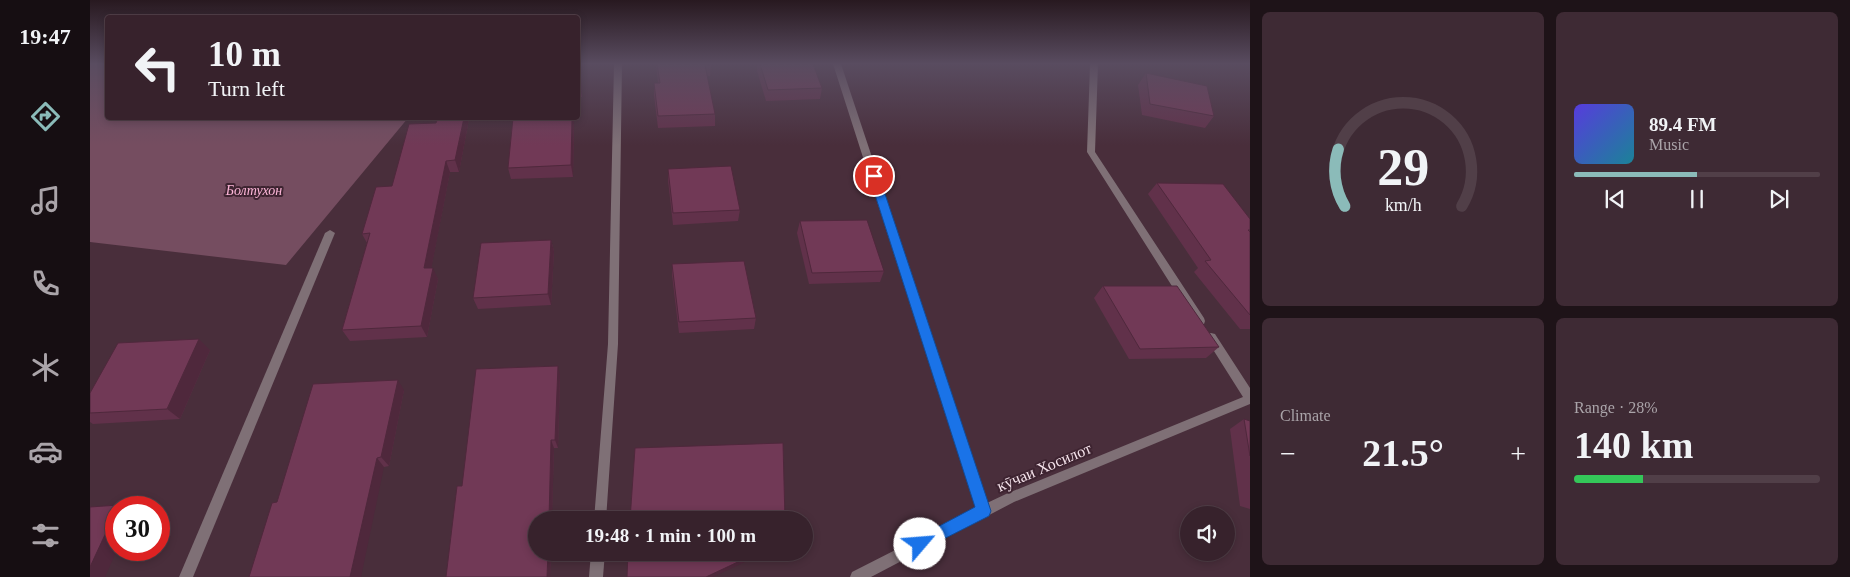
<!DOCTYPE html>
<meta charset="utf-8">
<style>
body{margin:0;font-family:"Times New Roman",serif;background:#3e2a34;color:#f1f3f6;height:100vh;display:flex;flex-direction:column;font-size:19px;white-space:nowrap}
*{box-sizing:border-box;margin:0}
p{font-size:16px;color:#aaa4a9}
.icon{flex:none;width:28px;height:28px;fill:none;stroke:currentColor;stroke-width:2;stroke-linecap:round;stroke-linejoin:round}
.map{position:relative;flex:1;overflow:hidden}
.sheet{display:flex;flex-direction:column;gap:12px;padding:12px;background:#1e1318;width:600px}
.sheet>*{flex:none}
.hud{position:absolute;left:15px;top:15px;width:475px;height:105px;border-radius:5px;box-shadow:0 2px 8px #0003,0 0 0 1px #513f48;background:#37222c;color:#f1f3f6;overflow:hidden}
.buttons{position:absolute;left:1090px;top:506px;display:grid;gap:10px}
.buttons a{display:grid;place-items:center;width:55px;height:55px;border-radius:50%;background:#37222c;box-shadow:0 2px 8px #0003,0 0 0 1px #513f48;font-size:25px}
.speed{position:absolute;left:15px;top:496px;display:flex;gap:10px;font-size:25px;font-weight:700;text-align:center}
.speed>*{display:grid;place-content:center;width:65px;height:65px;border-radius:50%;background:#37222c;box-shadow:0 2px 8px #0003,0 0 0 1px #513f48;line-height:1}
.speed .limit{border:8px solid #d22;background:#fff;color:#111}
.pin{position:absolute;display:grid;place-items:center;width:42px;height:42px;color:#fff;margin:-21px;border:2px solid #fff;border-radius:50%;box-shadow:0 1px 5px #0007}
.me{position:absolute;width:55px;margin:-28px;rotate:63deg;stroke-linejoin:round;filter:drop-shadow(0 0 4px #0008)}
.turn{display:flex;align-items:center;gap:18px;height:105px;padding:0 20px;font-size:22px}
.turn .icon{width:65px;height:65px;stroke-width:2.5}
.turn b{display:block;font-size:35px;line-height:42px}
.big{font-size:38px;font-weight:600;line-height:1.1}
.sheet .card{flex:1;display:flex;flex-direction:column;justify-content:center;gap:8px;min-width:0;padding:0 18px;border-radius:8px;background:#3e2a34}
.sheet .dial{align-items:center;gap:0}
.dial svg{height:130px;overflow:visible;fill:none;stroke:#513f48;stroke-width:7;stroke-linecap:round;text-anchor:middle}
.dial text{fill:#f1f3f6;stroke:none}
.song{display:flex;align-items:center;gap:15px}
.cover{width:60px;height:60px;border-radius:8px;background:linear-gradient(135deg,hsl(250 70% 55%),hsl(190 70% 35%))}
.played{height:5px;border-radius:2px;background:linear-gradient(90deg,#8bbbb9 50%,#513f48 50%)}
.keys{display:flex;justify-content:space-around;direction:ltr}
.heat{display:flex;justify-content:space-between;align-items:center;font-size:28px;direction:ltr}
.charge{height:8px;border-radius:4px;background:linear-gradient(90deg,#34c759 28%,#513f48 0)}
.sheet .tiles{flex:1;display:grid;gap:12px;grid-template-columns:repeat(2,1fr)}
.trip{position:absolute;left:438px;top:511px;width:285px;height:50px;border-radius:25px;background:#37222c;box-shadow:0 2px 8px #0003,0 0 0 1px #513f48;font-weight:600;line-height:50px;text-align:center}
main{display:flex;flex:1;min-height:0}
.tabs{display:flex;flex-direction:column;width:90px;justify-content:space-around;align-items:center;background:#160e12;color:#aaa4a9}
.tabs .icon{width:35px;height:35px}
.tabs .active{color:#8bbbb9}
.tabs b{font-size:22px;color:#f1f3f6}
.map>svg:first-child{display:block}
.green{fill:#754d60}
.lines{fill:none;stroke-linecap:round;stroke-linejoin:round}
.minor{fill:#7f7076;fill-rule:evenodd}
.wall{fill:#61314a}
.shaded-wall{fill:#4f283c}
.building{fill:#713956;stroke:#4f283c}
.route{fill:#1a73e8;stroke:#114b97}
.labels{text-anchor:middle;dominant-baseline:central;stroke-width:4;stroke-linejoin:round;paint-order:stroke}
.park-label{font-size:14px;font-style:italic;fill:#feb7d9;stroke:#3e2431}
.near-street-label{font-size:16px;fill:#f5e3eb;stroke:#3e2431}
</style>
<main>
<nav class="tabs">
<b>19:47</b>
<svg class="icon active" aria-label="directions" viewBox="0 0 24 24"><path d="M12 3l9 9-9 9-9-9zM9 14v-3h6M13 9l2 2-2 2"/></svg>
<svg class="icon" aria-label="music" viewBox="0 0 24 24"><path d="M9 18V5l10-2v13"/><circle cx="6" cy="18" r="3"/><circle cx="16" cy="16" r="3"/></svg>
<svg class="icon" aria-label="phone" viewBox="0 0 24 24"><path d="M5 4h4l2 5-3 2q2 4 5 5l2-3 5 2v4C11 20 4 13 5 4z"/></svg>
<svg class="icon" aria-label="climate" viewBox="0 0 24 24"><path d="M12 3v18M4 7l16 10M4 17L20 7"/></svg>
<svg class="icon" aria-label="car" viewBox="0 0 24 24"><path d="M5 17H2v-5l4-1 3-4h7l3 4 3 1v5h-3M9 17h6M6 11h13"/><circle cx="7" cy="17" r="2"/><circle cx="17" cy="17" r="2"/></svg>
<svg class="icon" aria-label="filters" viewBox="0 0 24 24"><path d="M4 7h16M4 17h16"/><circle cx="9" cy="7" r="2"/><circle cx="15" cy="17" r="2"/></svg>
</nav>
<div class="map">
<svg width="1160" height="577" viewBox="0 0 1160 577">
<rect width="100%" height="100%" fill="#492e3b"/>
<polygon class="green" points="0,64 17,64 18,118 318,118 196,265 0,242"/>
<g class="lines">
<g class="minor">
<polygon points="524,64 532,64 528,344 516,520 504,520 518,344"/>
<polygon points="743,64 751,64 897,503 916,494 1153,397 1117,340 1116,337 1117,334 1121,333 1125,334 1160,388 1160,404 924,502 781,577 760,577 762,572 886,509"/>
<polygon points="1000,64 1008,64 1005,152 1114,318 1115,321 1114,324 1106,324 997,152"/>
<polygon points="240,230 245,233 103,577 89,577 235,233"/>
<polygon points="501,552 515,552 513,577 499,577"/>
</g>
</g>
<g class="wall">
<rect x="488" y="64" width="4" height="33"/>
<polygon points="566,64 621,64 620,76 617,76 625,114 625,126 568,128 564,95 564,83 568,83"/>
<polygon points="667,64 723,64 732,88 730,99 676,101 667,71"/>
<polygon points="1056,73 1124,116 1115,128 1052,115 1048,85"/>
<polygon points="348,118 385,118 385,119 379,119 369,172 360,172 341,268 348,279 337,337 260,341 252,330 277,243 272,234 302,186 346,123"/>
<polygon points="423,118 484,118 483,177 421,179 418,168"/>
<polygon points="578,169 650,210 648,221 583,225 578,180"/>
<polygon points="1067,183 1160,219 1160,329 1150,329 1104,272 1108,268 1058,194"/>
<polygon points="710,221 794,271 790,282 719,284 707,233"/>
<polygon points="461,240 464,251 461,305 388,309 383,298"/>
<polygon points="582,264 666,318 664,329 589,333 582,275"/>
<polygon points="1013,286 1129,347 1116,358 1039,359 1004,298"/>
<polygon points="120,350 90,419 3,424 0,422 0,393"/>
<polygon points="470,375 468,448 464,448 460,577 356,577 372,486"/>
<polygon points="314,390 299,466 294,467 187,502"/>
<polygon points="1154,419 1160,421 1160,509 1150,506 1140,429"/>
</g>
<g class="shaded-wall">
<polygon points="491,64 492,64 492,97 490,86"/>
<polygon points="374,118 379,118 379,119 369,172 365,160"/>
<polygon points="482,118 484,118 483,177 481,165"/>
<polygon points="356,161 360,172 339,280 334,268"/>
<polygon points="461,240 464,251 461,305 458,294"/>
<polygon points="343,268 348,279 337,337 331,326"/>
<polygon points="109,339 120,350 90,419 77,409"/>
<polygon points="468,366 470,375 468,448 465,440"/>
<polygon points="308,380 314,390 299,466 291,457"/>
<polygon points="461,440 464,448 462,520 459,520"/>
<polygon points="287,458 294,467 271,577 260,577"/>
<polygon points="26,511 26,550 27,550 15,577 0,577 0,567"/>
<polygon points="458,552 461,552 460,577 457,577"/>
<polygon points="669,552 676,552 623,577 616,577"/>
</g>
<g class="building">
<polygon points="488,64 491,64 490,86 488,86"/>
<polygon points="567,64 621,64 615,65 625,114 568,116 564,83 570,83"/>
<polygon points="670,64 723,64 732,88 678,90"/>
<polygon points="1056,73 1117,86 1124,116 1060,104"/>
<polygon points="348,118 374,118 365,160 356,161 334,268 343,268 331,326 252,330 280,233 272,234 286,187 302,186 319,124 346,123"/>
<polygon points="423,118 482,118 481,165 418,168"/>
<polygon points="641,166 650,210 583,213 578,169"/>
<polygon points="1067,183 1133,184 1160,219 1160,230 1158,230 1160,232 1160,315 1115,261 1121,260"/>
<polygon points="777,220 794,271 722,273 710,221"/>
<polygon points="461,240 458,294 383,298 391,243"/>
<polygon points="654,261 666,318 589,322 582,264"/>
<polygon points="1013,286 1087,286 1129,347 1050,349"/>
<polygon points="109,339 77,409 0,413 0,393 28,343"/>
<polygon points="468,366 465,440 461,440 459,520 446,520 446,552 458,552 457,577 356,577 367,486 372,486 386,369"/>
<polygon points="308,380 291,457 287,458 260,577 159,577 182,503 187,502 223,384"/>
<polygon points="1154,419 1160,421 1160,456"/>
<polygon points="693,443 695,520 540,520 545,448"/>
<polygon points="29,505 28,508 26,508 26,511 0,567 0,507"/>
<polygon points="538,552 669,552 616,577 537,577"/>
</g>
<linearGradient id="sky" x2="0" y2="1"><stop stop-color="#281920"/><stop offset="0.44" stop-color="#594c60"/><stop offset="1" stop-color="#594c60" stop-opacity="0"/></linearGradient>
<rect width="1160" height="145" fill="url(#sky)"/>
<polygon class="route" points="784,172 789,176 901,511 899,516 830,551 825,549 822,544 825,539 885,507 779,176"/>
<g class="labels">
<g class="park-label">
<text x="164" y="190">Болтухон</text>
</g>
<g class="near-street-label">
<text transform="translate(954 467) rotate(-23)">кӯчаи Хосилот</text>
</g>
</g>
</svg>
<div class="buttons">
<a><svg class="icon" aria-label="sound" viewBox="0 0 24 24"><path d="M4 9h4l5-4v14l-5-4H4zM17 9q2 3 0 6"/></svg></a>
</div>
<div class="speed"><div class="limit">30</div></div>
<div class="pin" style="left:784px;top:176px;background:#d93025"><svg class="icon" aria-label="arrive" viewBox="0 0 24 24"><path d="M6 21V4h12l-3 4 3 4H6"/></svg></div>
<svg class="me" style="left:830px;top:544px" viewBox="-20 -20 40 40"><circle r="19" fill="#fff"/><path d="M0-13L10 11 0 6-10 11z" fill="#1a73e8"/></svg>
<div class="trip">19:48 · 1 min · 100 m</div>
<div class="hud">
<div class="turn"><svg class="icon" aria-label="left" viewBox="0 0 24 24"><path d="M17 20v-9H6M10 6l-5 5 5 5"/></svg><div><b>10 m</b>Turn left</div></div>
</div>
</div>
<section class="sheet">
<div class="tiles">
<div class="card dial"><svg viewBox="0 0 100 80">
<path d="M14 69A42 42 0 1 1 86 69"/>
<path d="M14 69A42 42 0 0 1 10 34" stroke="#8bbbb9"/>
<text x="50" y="56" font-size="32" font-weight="700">29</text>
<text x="50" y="72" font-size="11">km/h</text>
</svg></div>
<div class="card">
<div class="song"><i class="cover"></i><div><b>89.4 FM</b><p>Music</p></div></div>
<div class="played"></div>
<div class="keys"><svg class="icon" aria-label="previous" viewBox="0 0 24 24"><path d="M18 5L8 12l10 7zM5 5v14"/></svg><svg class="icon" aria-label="pause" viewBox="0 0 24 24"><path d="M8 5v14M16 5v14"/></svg><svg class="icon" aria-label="next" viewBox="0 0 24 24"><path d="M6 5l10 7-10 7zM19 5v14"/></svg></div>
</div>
<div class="card"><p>Climate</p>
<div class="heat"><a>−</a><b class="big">21.5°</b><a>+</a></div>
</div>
<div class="card"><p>Range · 28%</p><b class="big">140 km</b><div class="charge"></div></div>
</div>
</section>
</main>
